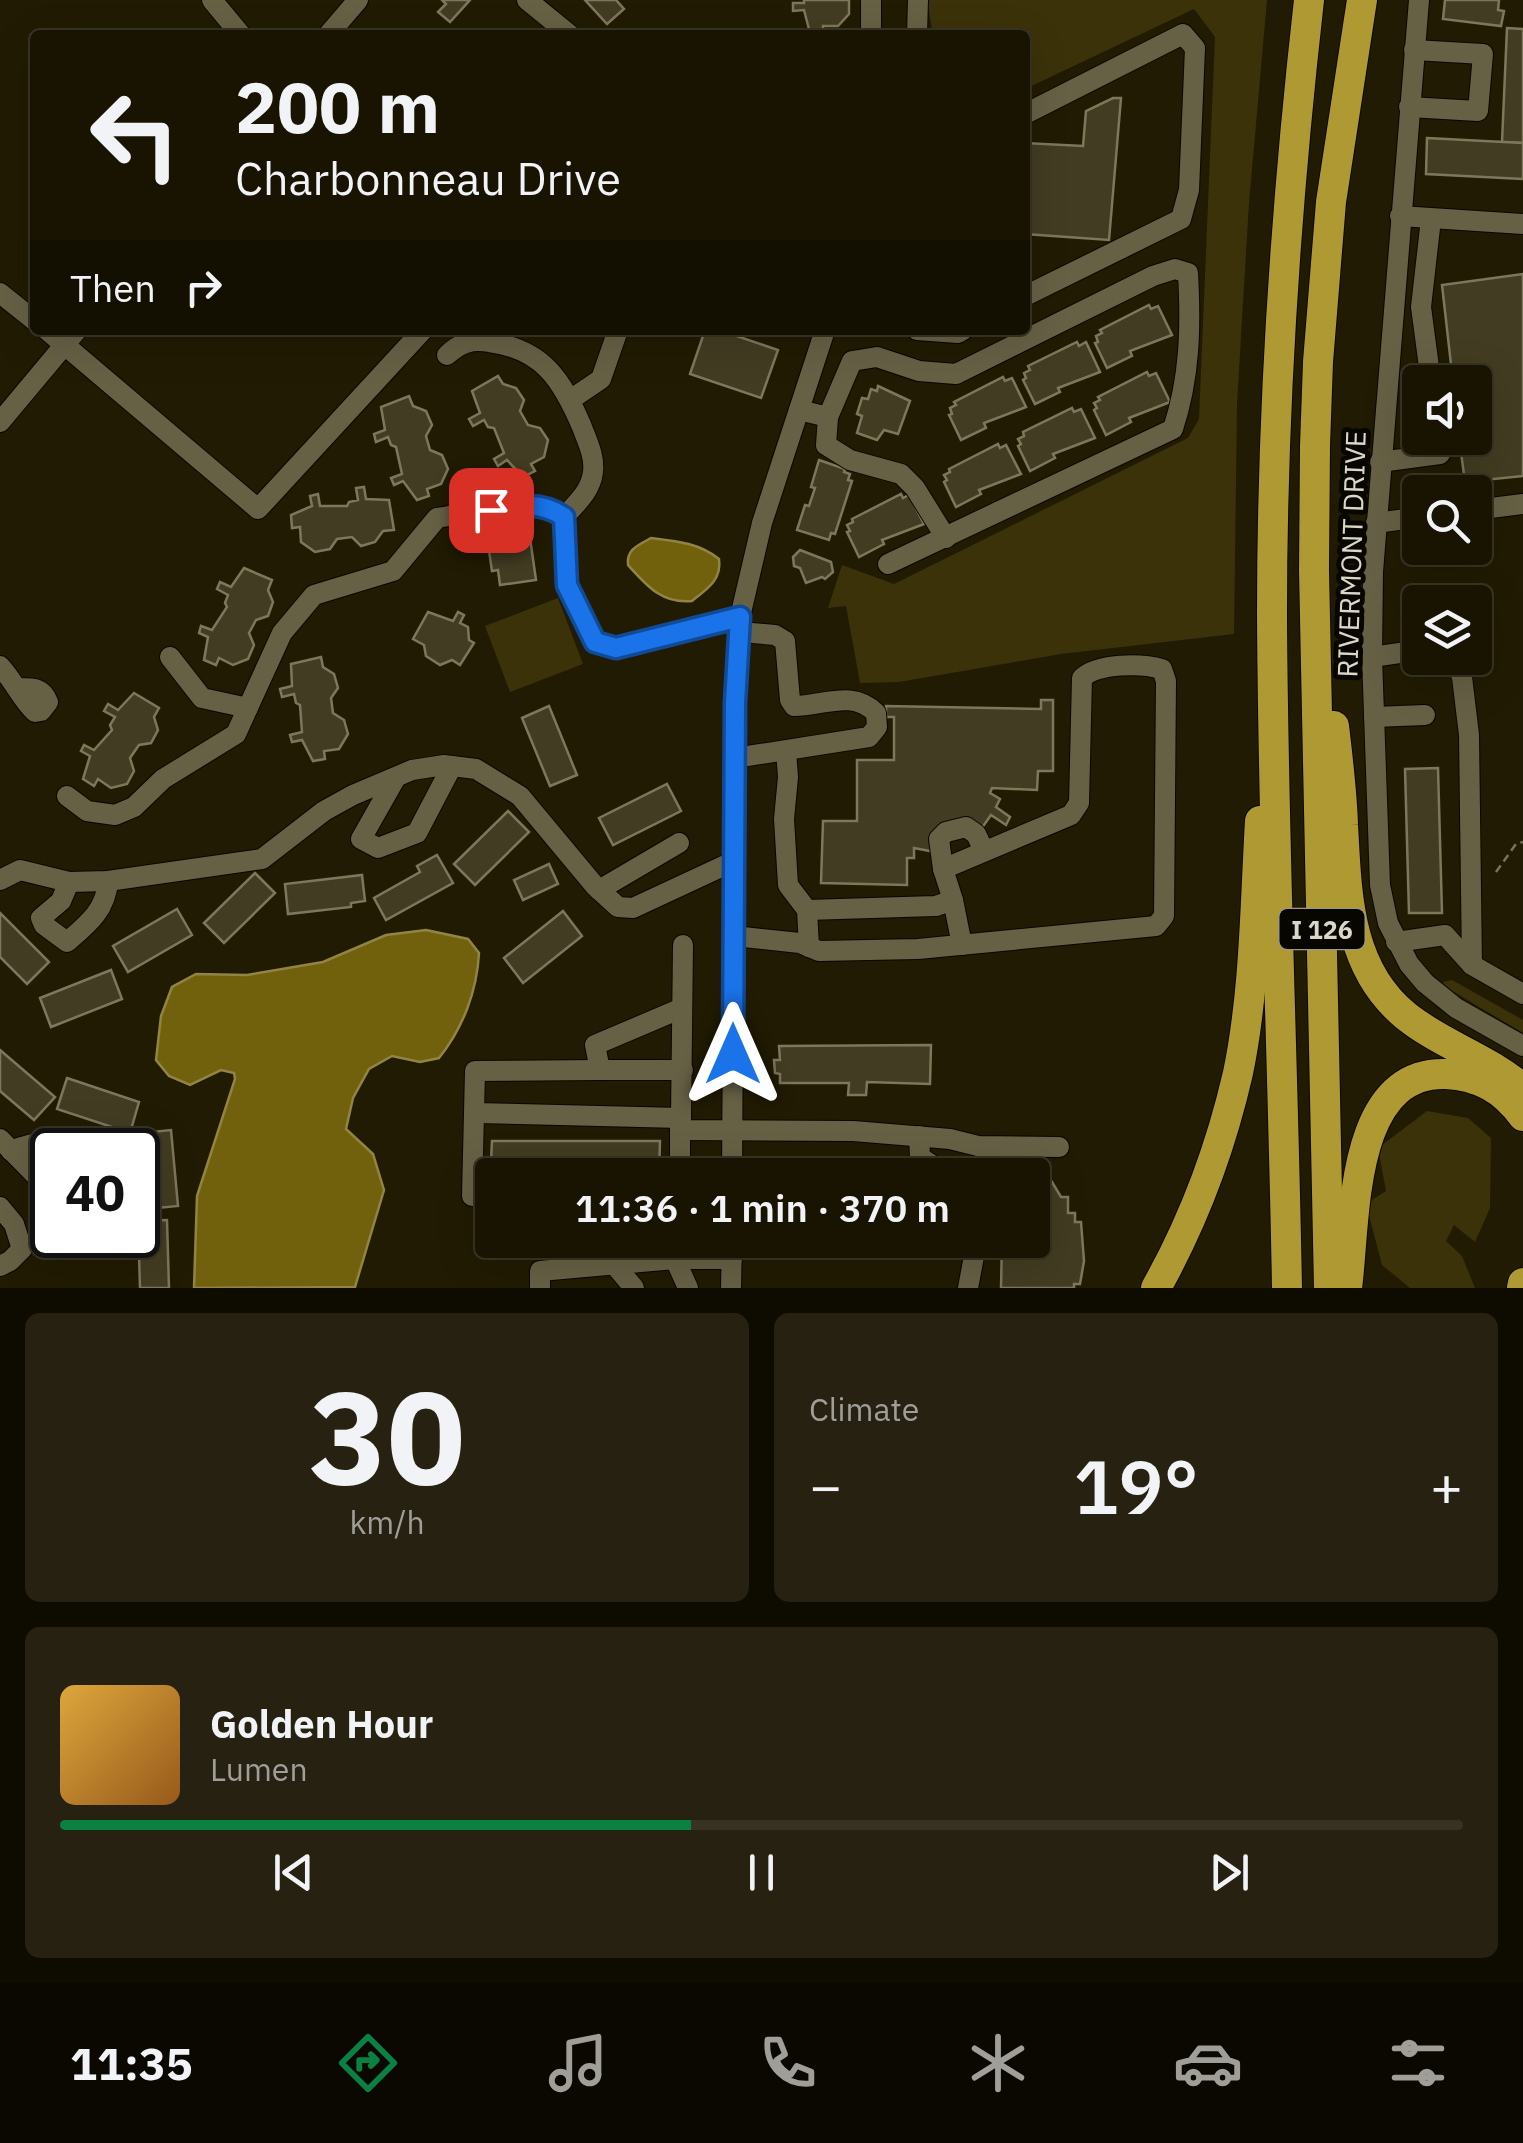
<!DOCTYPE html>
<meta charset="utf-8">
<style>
body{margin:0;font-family:"IBM Plex Sans",sans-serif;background:#262111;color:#f1f3f6;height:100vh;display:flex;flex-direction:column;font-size:38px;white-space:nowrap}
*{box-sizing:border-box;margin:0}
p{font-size:32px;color:#9f9e99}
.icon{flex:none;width:55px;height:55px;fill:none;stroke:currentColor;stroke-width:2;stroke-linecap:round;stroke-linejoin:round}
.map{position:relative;height:1288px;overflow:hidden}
.details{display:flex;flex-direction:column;gap:25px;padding:25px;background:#0e0b01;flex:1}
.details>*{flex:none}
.top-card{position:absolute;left:30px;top:30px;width:1000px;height:305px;border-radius:10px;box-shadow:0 10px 40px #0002,0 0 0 2px #373324;background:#191402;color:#f1f3f6;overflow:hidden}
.controls{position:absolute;left:1402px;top:365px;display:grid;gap:20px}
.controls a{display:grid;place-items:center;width:90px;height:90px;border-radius:10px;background:#191402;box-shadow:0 10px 40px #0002,0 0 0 2px #373324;font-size:50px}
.speed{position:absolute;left:30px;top:1128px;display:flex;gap:20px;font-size:50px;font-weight:700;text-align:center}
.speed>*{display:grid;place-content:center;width:130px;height:130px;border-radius:50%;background:#191402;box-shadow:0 10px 40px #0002,0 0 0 2px #373324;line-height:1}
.speed .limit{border:5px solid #111;border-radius:15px;background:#fff;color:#111}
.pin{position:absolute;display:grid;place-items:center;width:85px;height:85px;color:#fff;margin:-42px;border-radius:20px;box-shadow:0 5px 15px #0006}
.me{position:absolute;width:110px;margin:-55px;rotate:0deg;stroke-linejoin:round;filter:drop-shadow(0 0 8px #0008)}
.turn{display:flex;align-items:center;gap:35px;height:210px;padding:0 40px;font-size:45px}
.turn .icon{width:130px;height:130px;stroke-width:2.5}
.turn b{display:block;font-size:70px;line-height:85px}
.then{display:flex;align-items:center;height:95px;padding:0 40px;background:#0003;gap:20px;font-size:38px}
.big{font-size:75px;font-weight:600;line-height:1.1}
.details .tile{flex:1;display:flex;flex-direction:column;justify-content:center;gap:15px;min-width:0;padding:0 35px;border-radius:15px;background:#262111}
.details .dial{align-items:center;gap:0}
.dial b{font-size:130px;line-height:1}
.song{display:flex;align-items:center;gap:30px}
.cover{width:120px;height:120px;border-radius:15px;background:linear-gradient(135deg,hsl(40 70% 55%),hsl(30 70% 35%))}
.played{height:10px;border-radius:5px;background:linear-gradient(90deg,#0b8043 45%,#373324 45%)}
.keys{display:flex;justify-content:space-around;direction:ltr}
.heat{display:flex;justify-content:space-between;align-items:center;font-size:55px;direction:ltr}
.details .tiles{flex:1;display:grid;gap:25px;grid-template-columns:1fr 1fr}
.tile:last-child{grid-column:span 2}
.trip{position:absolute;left:475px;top:1158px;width:575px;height:100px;border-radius:10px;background:#191402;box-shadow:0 10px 40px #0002,0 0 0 2px #373324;font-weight:600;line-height:100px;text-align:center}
.dock{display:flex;height:160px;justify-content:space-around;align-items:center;background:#0a0801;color:#9f9e99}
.dock .icon{width:70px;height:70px}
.dock .on{color:#0b8043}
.dock b{font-size:45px;color:#f1f3f6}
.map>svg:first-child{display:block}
.green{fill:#3b320a}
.water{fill:#72610c;stroke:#918444;stroke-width:2.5}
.building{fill:#423c22;stroke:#7e775c;stroke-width:2.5}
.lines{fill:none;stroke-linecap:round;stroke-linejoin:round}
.minor-casing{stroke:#0b0600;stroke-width:22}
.highway-casing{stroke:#0b0600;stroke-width:32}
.path{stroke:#76725e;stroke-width:2.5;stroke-dasharray:8 5;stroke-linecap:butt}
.minor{stroke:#666045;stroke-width:20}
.highway{stroke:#af9932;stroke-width:30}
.route-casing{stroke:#114b97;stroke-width:25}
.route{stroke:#1a73e8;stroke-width:18}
.labels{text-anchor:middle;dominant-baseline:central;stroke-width:10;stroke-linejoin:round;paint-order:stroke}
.shield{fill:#080601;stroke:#9b988c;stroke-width:2.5}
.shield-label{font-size:25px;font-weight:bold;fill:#dad7c8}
.street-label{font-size:28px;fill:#dad7c8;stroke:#080601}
</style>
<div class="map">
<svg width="1523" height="1288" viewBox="0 0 1523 1288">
<rect width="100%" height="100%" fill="#211b03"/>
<g class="green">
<polygon points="927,0 1267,0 1249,203 1237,403 1234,634 1061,654 899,682 860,683 846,606 828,608 842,565 894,584 1188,438 1199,419 1215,37 1194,9 1025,89 1025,35 933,35"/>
<polygon points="558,598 583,664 510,692 485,626"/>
<polygon points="1452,980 1523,1020 1523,1033 1444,986 1443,982"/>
<polygon points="1427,1111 1468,1118 1491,1138 1490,1208 1475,1242 1454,1225 1446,1241 1462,1256 1475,1288 1410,1288 1382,1265 1366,1204 1386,1191 1378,1148"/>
</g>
<g class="water">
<path d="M651 538C676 541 699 543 719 559 722 580 707 589 692 601 662 604 647 586 628 565 626 549 639 545 651 538Z"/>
<path d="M426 930 468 939 479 953C477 991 463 1028 439 1058L420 1062 392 1056 369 1069 353 1098 346 1129 373 1154 384 1190 355 1287 194 1288 197 1196 235 1079 234 1073 221 1070 190 1085 169 1076 156 1060 161 1016 172 987 196 974 247 975 323 962 386 935Z"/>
</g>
<g class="building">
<polygon points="442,0 470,0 450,22 438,12 446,4"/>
<polygon points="585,0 616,0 624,9 607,24"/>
<polygon points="804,0 849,0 849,14 838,26 823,26 823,34 810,33 804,10 793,11 793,3 804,3"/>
<polygon points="1445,0 1499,0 1498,10 1504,11 1501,26 1443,19"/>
<polygon points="1507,28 1523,29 1523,143 1502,142"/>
<polygon points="1113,98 1121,98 1109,240 1025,234 1025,143 1083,146 1086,111"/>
<polygon points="1427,138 1523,143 1523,179 1426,174"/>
<polygon points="1523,274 1523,476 1465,482 1459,438 1475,438 1475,382 1453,382 1442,285"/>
<polygon points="1149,305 1151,309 1158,306 1172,335 1130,351 1132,356 1107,368 1095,343 1098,342 1096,336 1102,333 1100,330"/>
<polygon points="705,330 719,330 778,350 761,398 690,374"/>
<polygon points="1077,342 1079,346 1086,342 1100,372 1058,388 1060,392 1035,404 1023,380 1026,378 1024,373 1030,370 1028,366"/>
<polygon points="1147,372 1149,376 1156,373 1170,402 1129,418 1131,422 1106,435 1094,410 1097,408 1094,403 1100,400 1098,397"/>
<polygon points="498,376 503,384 516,388 524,400 520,411 528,425 540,428 548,440 544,457 531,464 535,471 523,477 507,460 498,466 494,459 504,453 494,428 488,427 484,420 473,426 469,419 480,413 472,391"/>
<polygon points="1003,377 1005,381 1012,378 1026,407 984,423 986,428 961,440 949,415 952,414 950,408 956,405 954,402"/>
<polygon points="878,386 910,401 898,434 884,430 877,440 857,433 862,416 857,414 862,398 868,399 871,389 877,391"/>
<polygon points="409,396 413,406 426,411 432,425 426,436 430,450 442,455 448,469 441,484 427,489 429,496 417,500 403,481 394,485 391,478 402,474 396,447 391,445 388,437 376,442 374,434 385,430 381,407"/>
<polygon points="1072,408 1074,412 1081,409 1095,438 1053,454 1055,458 1030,471 1018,446 1021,444 1018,439 1024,436 1023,432"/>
<polygon points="998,444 1000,448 1006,445 1021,474 979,490 981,494 956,507 944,482 947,480 944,475 950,472 949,469"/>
<polygon points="819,460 845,469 844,472 850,474 848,480 852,481 835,534 831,533 829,540 797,530 805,505 809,506 815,488 811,487"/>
<polygon points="364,487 366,499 389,500 394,530 383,531 375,542 361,546 352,537 337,539 330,549 315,552 301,542 300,527 292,528 291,515 312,506 310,496 318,494 320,506 347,506 349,502 358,500 356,488"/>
<polygon points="901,494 903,498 909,495 924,524 882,540 884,544 859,557 847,532 850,531 847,525 853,522 852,519"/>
<polygon points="530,538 536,580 500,585 498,570 492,571 488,544"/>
<polygon points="800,550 831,562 833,572 825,579 822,577 806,583 800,568 794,566 793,557"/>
<polygon points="244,568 272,580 268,590 273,602 268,616 256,620 249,633 254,645 248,659 233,665 219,658 216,665 204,660 208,637 199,633 201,626 212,630 227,607 225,603 228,595 217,589 220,582 231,587"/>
<polygon points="428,612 453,621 458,612 464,615 460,623 468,627 469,640 474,643 460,665 452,660 440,665 426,656 424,645 413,639"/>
<polygon points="321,657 323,667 334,674 338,688 331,698 333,713 344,720 348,734 339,749 324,751 325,759 313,761 302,740 292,742 290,735 302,732 300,705 296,703 294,694 282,697 280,689 292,686 291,664"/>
<polygon points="134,693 159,708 154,717 158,730 151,743 139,745 130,758 134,771 127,784 111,788 98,779 94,786 83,779 90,756 81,751 84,745 94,750 112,730 110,725 115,717 104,711 108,704 118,710"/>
<polygon points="1041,700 1053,700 1053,771 1038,771 1037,790 992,788 990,793 1000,799 996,807 1010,817 1006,825 991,815 979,832 937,842 935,852 914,848 914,858 907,858 907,885 821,883 823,821 857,821 857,760 894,760 894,717 886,717 886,706 1041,709"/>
<polygon points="549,706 577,775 550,786 522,718"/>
<polygon points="1438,768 1442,913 1409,913 1405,769"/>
<polygon points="667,784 681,811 613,845 599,818"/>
<polygon points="508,811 529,832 475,885 454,864"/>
<polygon points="437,855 453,883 386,920 374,898 420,872 417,866"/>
<polygon points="549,864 558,884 523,900 514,880"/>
<polygon points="255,873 275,893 224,943 204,923"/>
<polygon points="362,875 365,901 351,903 351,907 288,914 285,884"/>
<polygon points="177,909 192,935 128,972 113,946"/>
<polygon points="563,911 582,936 523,983 504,958"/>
<polygon points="0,913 49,962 27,984 0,957"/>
<polygon points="111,970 122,999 51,1027 40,998"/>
<polygon points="931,1045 930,1084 867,1082 866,1095 848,1095 849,1083 780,1083 780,1074 775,1073 774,1060 780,1060 779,1046"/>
<polygon points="0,1050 55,1097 34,1120 0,1091"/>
<polygon points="67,1078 139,1102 130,1133 57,1109"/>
<polygon points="171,1130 178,1206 148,1209 141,1133"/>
<polygon points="492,1141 660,1141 659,1175 492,1175 492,1183 490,1183"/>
<polygon points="1032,1175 1049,1177 1061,1197 1068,1197 1068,1213 1075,1213 1075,1222 1081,1222 1084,1261 1080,1284 1074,1284 1074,1288 1001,1288 1002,1240 1032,1240"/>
<polygon points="167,1220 169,1288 140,1288 138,1221"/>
</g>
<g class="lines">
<defs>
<g id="minor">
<polyline points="212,0 241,35"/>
<polyline points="527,0 570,35"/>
<polyline points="1419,0 1373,572 1372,657 1380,885 1388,923 1409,964 1425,983 1456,1008 1523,1046"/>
<polyline points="328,35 358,0"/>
<polyline points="871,35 871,0"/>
<polyline points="917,35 918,0"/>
<polyline points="1409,107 1478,111 1483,54 1414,50"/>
<polyline points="1025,114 1183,34 1195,48 1189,190 1181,219 1025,296"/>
<polyline points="1400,216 1523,224"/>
<polyline points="0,293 35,321"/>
<polyline points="47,330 258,509 423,330"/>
<polyline points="917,330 958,333 963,330"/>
<path d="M447 355C460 343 471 339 489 342 543 349 562 380 582 427 587 441 595 456 593 472 591 491 576 504 564 517"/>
<polyline points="1431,382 1421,307 1431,219"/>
<polyline points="570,400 601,379 618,330"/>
<path d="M799 410 828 417 852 361 877 357 919 371 956 374 1153 276 1175 269 1188 273C1191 327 1190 377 1173 429L888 564"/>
<polyline points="828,417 826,445 850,460 901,474 915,488 946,538"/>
<polyline points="0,422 77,330"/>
<polyline points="1380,462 1440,454 1438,438"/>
<polyline points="1475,510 1523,504"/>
<polyline points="1376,523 1420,517"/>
<polyline points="170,657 202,698 248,708"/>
<polyline points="1372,657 1420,650"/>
<polyline points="1454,658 1462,677 1469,735 1472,965"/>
<path d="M0 666C14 681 21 699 35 712L41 711 48 702C43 688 34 688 20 688"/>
<polyline points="1374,717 1425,715"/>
<polyline points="786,751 788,777 784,819 788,885 807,910 809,947"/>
<path d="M735 758 869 737 877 727 876 713C852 689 824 706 794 706L790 700 785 641 775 635 740 632"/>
<polyline points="395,779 361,839 378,848 417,833 452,766"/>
<path d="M67 796 87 811 115 815 134 807 163 779 236 734 282 633 314 595 393 571 437 518C476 512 530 492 564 517L567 585 595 642 616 648 740 617"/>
<polyline points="943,869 939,839 946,832 966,827 976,834 984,851"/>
<polyline points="0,880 20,870 69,882 108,881 262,859 324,811 353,795 412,770 444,765 476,769 520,796 595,886 618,907 633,908 734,861"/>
<path d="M69 882 61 901 41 918 44 925 67 942C88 924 106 910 108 881"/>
<polyline points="599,890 679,843"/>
<polyline points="953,900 962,945"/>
<path d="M734 936 800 943 819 951 918 949 1156 926 1164 916 1166 681 1162 669C1141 663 1098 663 1082 678L1079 803 1071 815 943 869 953 900 936 906 807 910"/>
<polyline points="1396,942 1445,935 1472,965 1523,994"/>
<polyline points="682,1008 595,1045 600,1070 683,1070"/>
<polyline points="474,1113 475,1071 600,1070"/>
<polyline points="681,1118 683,945"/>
<polyline points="919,1136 920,1157 947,1175"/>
<polyline points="0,1139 52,1192"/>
<path d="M11 1151C38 1140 58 1137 85 1150"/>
<polyline points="680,1175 680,1130"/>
<polyline points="732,1175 735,703 740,617 762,523 825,330"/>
<polyline points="492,1196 472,1196 474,1113 681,1118 680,1130 853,1131 950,1139 978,1146 1059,1147"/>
<polyline points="0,1207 14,1224 22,1249 10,1261 0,1266"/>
<polyline points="614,1264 634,1288"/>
<polyline points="540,1288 540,1271 675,1259"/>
<polyline points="688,1288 675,1259 732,1259"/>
<polyline points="731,1288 732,1240"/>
<polyline points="968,1288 975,1251 973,1240"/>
</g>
<g id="highway">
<path d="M1334 726C1338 759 1342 792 1343 825 1347 894 1347 968 1406 1016 1442 1045 1488 1058 1523 1089"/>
<path d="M1156 1288C1193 1222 1221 1147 1238 1073 1255 991 1255 904 1260 821"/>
<path d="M1287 1288C1283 1063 1273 838 1272 613 1272 408 1286 203 1309 0"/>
<polyline points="1329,1288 1314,570 1315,446 1318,362 1331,202 1362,0"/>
<path d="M1347 1288C1356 1223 1348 1071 1446 1074 1480 1076 1503 1089 1523 1116"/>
<polyline points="1522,1288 1523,1283"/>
</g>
</defs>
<use href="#minor" class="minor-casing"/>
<use href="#highway" class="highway-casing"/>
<polyline class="path" points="1496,872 1516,844 1523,842"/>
<use href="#minor" class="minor"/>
<use href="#highway" class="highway"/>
</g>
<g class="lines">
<defs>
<path id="route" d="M491 510C517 505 542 501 564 517L567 585 595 642 616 648 740 617 735 703 733 1054"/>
</defs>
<use href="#route" class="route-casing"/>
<use href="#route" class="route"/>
</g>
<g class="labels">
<rect class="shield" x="1279.5" y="909" width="85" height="40" rx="8"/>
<g class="shield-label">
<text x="1322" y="929">I 126</text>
</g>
<g class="street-label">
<text transform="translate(1351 554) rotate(-88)">RIVERMONT DRIVE</text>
</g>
</g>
</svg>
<div class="controls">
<a><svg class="icon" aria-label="sound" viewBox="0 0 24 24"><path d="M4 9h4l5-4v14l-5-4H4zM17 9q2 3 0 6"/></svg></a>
<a><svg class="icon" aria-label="search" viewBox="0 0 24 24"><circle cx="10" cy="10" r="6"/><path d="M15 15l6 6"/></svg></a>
<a><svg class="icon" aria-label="layers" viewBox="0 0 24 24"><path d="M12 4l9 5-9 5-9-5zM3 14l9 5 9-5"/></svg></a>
</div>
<div class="speed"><div class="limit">40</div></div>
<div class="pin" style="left:491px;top:510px;background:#d93025"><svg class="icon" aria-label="arrive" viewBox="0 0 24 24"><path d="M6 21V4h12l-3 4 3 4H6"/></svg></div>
<svg class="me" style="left:733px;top:1054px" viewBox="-20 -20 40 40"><path d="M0-17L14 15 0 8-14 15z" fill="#1a73e8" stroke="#fff" stroke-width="4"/></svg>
<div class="trip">11:36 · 1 min · 370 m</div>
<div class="top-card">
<div class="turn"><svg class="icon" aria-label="left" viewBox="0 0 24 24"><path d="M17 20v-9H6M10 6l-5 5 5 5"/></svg><div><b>200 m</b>Charbonneau Drive</div></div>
<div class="then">Then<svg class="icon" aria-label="right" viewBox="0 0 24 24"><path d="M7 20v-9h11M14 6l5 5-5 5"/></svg></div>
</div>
</div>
<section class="details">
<div class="tiles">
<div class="tile dial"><b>30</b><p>km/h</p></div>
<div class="tile"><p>Climate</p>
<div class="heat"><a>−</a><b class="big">19°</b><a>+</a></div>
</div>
<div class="tile">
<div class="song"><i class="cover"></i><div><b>Golden Hour</b><p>Lumen</p></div></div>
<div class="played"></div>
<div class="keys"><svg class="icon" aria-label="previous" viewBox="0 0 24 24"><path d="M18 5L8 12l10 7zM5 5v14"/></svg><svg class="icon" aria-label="pause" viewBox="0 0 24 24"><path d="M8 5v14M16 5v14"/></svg><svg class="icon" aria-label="next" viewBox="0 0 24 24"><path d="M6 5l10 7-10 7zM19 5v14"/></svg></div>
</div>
</div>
</section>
<nav class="dock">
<b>11:35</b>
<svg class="icon on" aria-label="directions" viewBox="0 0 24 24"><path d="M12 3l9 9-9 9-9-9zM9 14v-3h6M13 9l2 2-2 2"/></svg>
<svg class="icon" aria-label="music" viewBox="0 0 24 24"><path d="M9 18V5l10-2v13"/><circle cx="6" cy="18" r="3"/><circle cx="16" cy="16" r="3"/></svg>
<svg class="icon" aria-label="phone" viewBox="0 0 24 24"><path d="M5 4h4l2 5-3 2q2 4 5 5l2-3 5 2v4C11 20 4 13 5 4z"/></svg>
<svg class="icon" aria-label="climate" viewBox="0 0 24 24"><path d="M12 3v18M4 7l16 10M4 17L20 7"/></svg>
<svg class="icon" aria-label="car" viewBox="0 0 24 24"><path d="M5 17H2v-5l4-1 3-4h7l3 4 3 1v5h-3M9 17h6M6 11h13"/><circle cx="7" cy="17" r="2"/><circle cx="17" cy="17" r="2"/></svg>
<svg class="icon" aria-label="filters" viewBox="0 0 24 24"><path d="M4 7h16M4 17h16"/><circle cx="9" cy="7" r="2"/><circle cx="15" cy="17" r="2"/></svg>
</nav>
